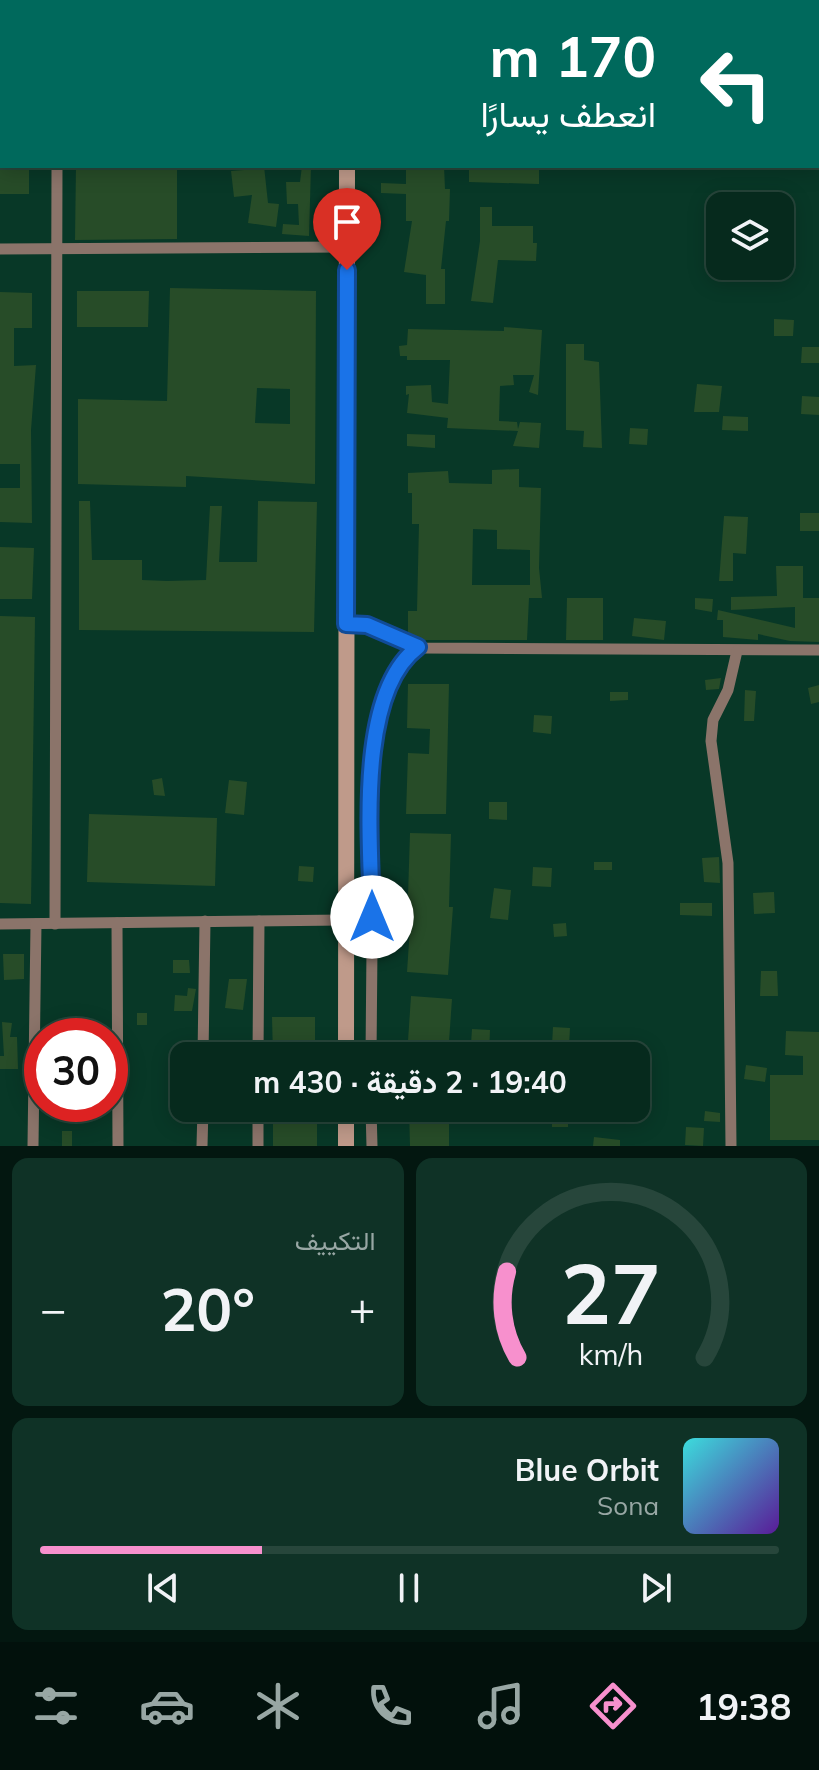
<!DOCTYPE html>
<html lang="ar">
<meta charset="utf-8">
<style>
body{margin:0;font-family:Mulish,Vazirmatn,sans-serif;background:#0f3226;color:#f1f3f6;direction:rtl;height:100vh;display:flex;flex-direction:column;font-size:30px;white-space:nowrap}
*{box-sizing:border-box;margin:0}
p{font-size:26px;color:#98a7a4}
.icon{flex:none;width:44px;height:44px;fill:none;stroke:currentColor;stroke-width:2;stroke-linecap:round;stroke-linejoin:round}
.map{position:relative;height:1146px;overflow:hidden;direction:ltr}
.side{display:flex;flex-direction:column;gap:12px;padding:12px;background:#031710;flex:1}
.side>*{flex:none}
.hud{position:absolute;left:0px;top:0px;width:820px;height:168px;box-shadow:0 4px 20px #0003,0 0 0 2px #27463b;direction:rtl;background:#00695c;color:#fff;overflow:hidden}
.controls{position:absolute;left:706px;top:192px;display:grid;gap:16px}
.controls a{display:grid;place-items:center;width:88px;height:88px;border-radius:16px;background:#062a1d;box-shadow:0 4px 20px #0003,0 0 0 2px #27463b;font-size:40px}
.speed{position:absolute;left:24px;top:1018px;display:flex;gap:16px;font-size:40px;font-weight:700;text-align:center}
.speed>*{display:grid;place-content:center;width:104px;height:104px;border-radius:50%;background:#062a1d;box-shadow:0 4px 20px #0003,0 0 0 2px #27463b;line-height:1}
.speed .limit{border:12px solid #d22;background:#fff;color:#111}
.pin{position:absolute;display:grid;place-items:center;width:68px;height:68px;color:#fff;margin:-82px -34px;border-radius:50% 50% 50% 0;rotate:-45deg;box-shadow:0 0 8px #0007}
.pin .icon{rotate:45deg}
.me{position:absolute;width:88px;margin:-44px;rotate:0deg;stroke-linejoin:round;filter:drop-shadow(0 0 6px #0008)}
.turn{display:flex;align-items:center;gap:28px;height:168px;padding:0 32px;font-size:36px}
.turn .icon{width:104px;height:104px;stroke-width:2.5}
.turn b{display:block;font-size:56px;line-height:68px}
.big{font-size:60px;font-weight:700;line-height:1.1}
.side .widget{flex:1;display:flex;flex-direction:column;justify-content:center;gap:12px;min-width:0;padding:0 28px;border-radius:16px;background:#0f3226}
.side .dial{align-items:center;gap:0}
.dial svg{height:208px;overflow:visible;fill:none;stroke:#27463b;stroke-width:7;stroke-linecap:round;text-anchor:middle}
.dial text{fill:#f1f3f6;stroke:none}
.song{display:flex;align-items:center;gap:24px}
.cover{width:96px;height:96px;border-radius:12px;background:linear-gradient(135deg,hsl(180 70% 55%),hsl(270 70% 35%))}
.played{height:8px;border-radius:4px;background:linear-gradient(90deg,#f790cd 30%,#27463b 30%)}
.keys{display:flex;justify-content:space-around;direction:ltr}
.heat{display:flex;justify-content:space-between;align-items:center;font-size:44px;direction:ltr}
.side .tiles{flex:1;display:grid;gap:12px;grid-template-columns:1fr 1fr}
.widget:last-child{grid-column:span 2}
.trip{position:absolute;left:170px;top:1042px;width:480px;height:80px;border-radius:16px;background:#062a1d;box-shadow:0 4px 20px #0003,0 0 0 2px #27463b;font-weight:700;line-height:80px;text-align:center;direction:rtl}
.tab-bar{display:flex;height:128px;justify-content:space-around;align-items:center;background:#02110c;color:#98a7a4}
.tab-bar .icon{width:56px;height:56px}
.tab-bar .current{color:#f790cd}
.tab-bar b{font-size:36px;color:#f1f3f6}
.map>svg:first-child{display:block}
.building{fill:#274c28;fill-rule:evenodd}
.lines{fill:none;stroke-linecap:round;stroke-linejoin:round}
.street{stroke:#8b746a;stroke-width:11}
.secondary{stroke:#bf9a8a;stroke-width:16}
.route-casing{stroke:#114b97;stroke-width:20}
.route{stroke:#1a73e8;stroke-width:14}
</style>
<div class="map">
<svg width="819" height="1146" viewBox="0 0 819 1146">
<rect width="100%" height="100%" fill="#083827"/>
<g class="building">
<rect x="0" y="166" width="29" height="28"/>
<polygon points="76,166 177,166 177,239 75,240"/>
<polygon points="244,166 264,166 268,203 279,204 276,227 248,223 252,195 234,197 231,171 244,170"/>
<polygon points="302,166 311,166 309,236 282,234 283,224 299,225 298,204 287,204 286,182 300,182"/>
<polygon points="406,166 444,166 445,189 450,189 449,221 446,221 441,269 445,269 445,304 426,304 426,275 404,272 412,221 406,221 406,194 381,193 381,183 406,184"/>
<polygon points="469,166 539,166 539,184 469,182"/>
<polygon points="480,207 492,207 492,226 533,226 533,243 537,243 536,261 498,260 493,303 471,301 480,241"/>
<path d="M170 288 316 291 315 484 186 476V487L78 484V399L167 401ZM257 388 290 389V424L255 423Z"/>
<polygon points="77,291 149,291 148,327 77,327"/>
<polygon points="0,292 32,293 32,328 14,328 14,366 36,365 31,430 32,523 0,522 0,488 20,488 20,464 0,464"/>
<polygon points="774,319 794,320 793,336 774,336"/>
<polygon points="504,327 542,330 538,395 529,392 534,375 513,375 514,385 500,386 499,421 517,422 518,429 520,422 541,423 539,448 513,446 518,431 447,428 448,418 407,413 409,394 406,395 406,386 431,385 432,402 448,404 450,360 407,360 407,356 400,356 399,346 407,345 408,329 504,331"/>
<polygon points="566,344 584,344 584,360 599,362 602,448 583,447 584,431 566,430"/>
<polygon points="802,347 819,347 819,363 801,363"/>
<polygon points="697,384 722,386 719,412 694,412"/>
<polygon points="802,396 819,397 819,415 801,414"/>
<polygon points="723,416 748,417 748,431 722,430"/>
<polygon points="630,428 648,429 647,445 629,444"/>
<polygon points="407,434 435,435 435,448 407,446"/>
<path d="M519 469V487L541 488 539 568 542 598H529L527 640H424L408 633V611H417L419 524H412V493H408V473L448 471 449 483 492 484V470ZM473 529 497 530V549L530 550V585H472Z"/>
<polygon points="79,501 90,501 92,560 142,560 142,580 167,581 206,580 210,506 222,506 219,562 257,562 258,501 317,502 314,632 79,630"/>
<rect x="800" y="513" width="19" height="18"/>
<polygon points="724,516 748,517 746,554 733,553 733,581 719,581"/>
<polygon points="0,547 34,548 32,599 0,599"/>
<polygon points="776,566 803,566 803,598 819,598 819,642 790,641 758,634 758,640 723,637 723,620 717,620 718,610 795,628 795,607 731,610 731,597 777,596"/>
<polygon points="567,598 603,598 603,640 566,640"/>
<polygon points="695,598 713,599 712,612 695,609"/>
<polygon points="0,616 35,617 31,904 0,903"/>
<polygon points="634,618 666,621 664,640 632,636"/>
<polygon points="721,678 719,689 706,690 705,680"/>
<polygon points="408,684 449,684 446,814 406,814 408,753 429,754 430,729 407,728"/>
<polygon points="819,685 819,702 811,704 808,688"/>
<polygon points="745,690 756,691 754,721 744,721"/>
<polygon points="610,692 628,692 628,700 610,701"/>
<polygon points="534,715 552,716 551,734 533,732"/>
<polygon points="162,778 165,796 154,795 152,780"/>
<polygon points="229,780 247,782 244,815 225,813"/>
<polygon points="489,802 507,802 507,820 489,819"/>
<polygon points="89,814 217,818 215,886 87,882"/>
<polygon points="410,833 451,834 449,907 453,907 448,975 407,972 411,912 391,908 394,893 408,896"/>
<polygon points="719,857 720,883 704,882 702,858"/>
<rect x="594" y="862" width="18" height="8"/>
<polygon points="299,866 314,867 313,882 298,881"/>
<polygon points="533,867 552,868 551,887 532,886"/>
<polygon points="494,888 511,890 508,920 490,918"/>
<polygon points="774,892 775,913 754,914 753,893"/>
<polygon points="680,903 712,903 712,916 680,915"/>
<polygon points="566,923 567,936 554,937 553,924"/>
<polygon points="3,954 24,954 24,979 4,980"/>
<polygon points="173,960 189,960 190,973 173,973"/>
<polygon points="761,971 777,971 778,996 760,996"/>
<polygon points="229,979 247,979 243,1010 225,1008"/>
<polygon points="188,988 196,989 192,1011 174,1011 175,995 187,996"/>
<polygon points="411,996 452,999 448,1056 407,1056"/>
<rect x="137" y="1013" width="10" height="12"/>
<polygon points="272,1017 315,1017 315,1056 273,1056"/>
<polygon points="2,1022 12,1023 10,1037 17,1037 18,1069 0,1069 0,1056 4,1056"/>
<polygon points="553,1027 570,1028 569,1046 552,1045"/>
<polygon points="472,1029 490,1030 489,1056 477,1056 478,1044 471,1044"/>
<polygon points="786,1031 819,1032 819,1140 770,1140 770,1075 803,1075 803,1056 785,1055"/>
<polygon points="746,1065 767,1068 765,1082 744,1079"/>
<polygon points="409,1108 449,1108 449,1146 410,1146"/>
<polygon points="705,1111 720,1113 720,1122 704,1121"/>
<rect x="552" y="1113" width="16" height="14"/>
<polygon points="273,1120 317,1121 317,1146 273,1146"/>
<polygon points="686,1127 704,1128 703,1146 685,1145"/>
<rect x="62" y="1131" width="10" height="15"/>
<polygon points="594,1137 620,1140 620,1146 593,1146"/>
</g>
<g class="lines">
<g class="street">
<polyline points="56,0 56,2"/>
<polyline points="374,2 374,0"/>
<polyline points="0,123 2,123"/>
<polyline points="0,249 347,247"/>
<polyline points="346,624 367,625 422,648 819,650"/>
<polyline points="117,923 118,1146"/>
<polyline points="0,924 344,920"/>
<polyline points="55,924 57,166"/>
<polyline points="203,1056 205,921"/>
<polyline points="258,1056 259,921"/>
<polyline points="371,1056 374,735 390,677 418,647"/>
<polyline points="371,1108 372,1146"/>
<polyline points="33,1146 36,924"/>
<polyline points="202,1146 203,1108"/>
<polyline points="258,1146 258,1108"/>
<polyline points="731,1146 728,863 711,741 713,720 728,690 737,651"/>
</g>
<g class="secondary">
<polyline points="346,0 346,2"/>
<polyline points="346,1056 347,166"/>
<polyline points="346,1146 346,1108"/>
</g>
</g>
<g class="lines">
<defs>
<path id="route" d="M347 270 346 624 367 625 418 647C355 694 371 844 372 917"/>
</defs>
<use href="#route" class="route-casing"/>
<use href="#route" class="route"/>
</g>
</svg>
<div class="controls">
<a><svg class="icon" aria-label="layers" viewBox="0 0 24 24"><path d="M12 4l9 5-9 5-9-5zM3 14l9 5 9-5"/></svg></a>
</div>
<div class="speed"><div class="limit">30</div></div>
<div class="pin" style="left:347px;top:270px;background:#d93025"><svg class="icon" aria-label="arrive" viewBox="0 0 24 24"><path d="M6 21V4h12l-3 4 3 4H6"/></svg></div>
<svg class="me" style="left:372px;top:917px" viewBox="-20 -20 40 40"><circle r="19" fill="#fff"/><path d="M0-13L10 11 0 6-10 11z" fill="#1a73e8"/></svg>
<div class="trip">19:40 · 2 دقيقة · 430 m</div>
<div class="hud">
<div class="turn"><svg class="icon" aria-label="left" viewBox="0 0 24 24"><path d="M17 20v-9H6M10 6l-5 5 5 5"/></svg><div><b>170 m</b>انعطف يسارًا</div></div>
</div>
</div>
<section class="side">
<div class="tiles">
<div class="widget dial"><svg viewBox="0 0 100 80">
<path d="M14 69A42 42 0 1 1 86 69"/>
<path d="M14 69A42 42 0 0 1 10 36" stroke="#f790cd"/>
<text x="50" y="56" font-size="32" font-weight="700">27</text>
<text x="50" y="72" font-size="11">km/h</text>
</svg></div>
<div class="widget"><p>التكييف</p>
<div class="heat"><a>−</a><b class="big">20°</b><a>+</a></div>
</div>
<div class="widget">
<div class="song"><i class="cover"></i><div><b>Blue Orbit</b><p>Sona</p></div></div>
<div class="played"></div>
<div class="keys"><svg class="icon" aria-label="previous" viewBox="0 0 24 24"><path d="M18 5L8 12l10 7zM5 5v14"/></svg><svg class="icon" aria-label="pause" viewBox="0 0 24 24"><path d="M8 5v14M16 5v14"/></svg><svg class="icon" aria-label="next" viewBox="0 0 24 24"><path d="M6 5l10 7-10 7zM19 5v14"/></svg></div>
</div>
</div>
</section>
<nav class="tab-bar">
<b>19:38</b>
<svg class="icon current" aria-label="directions" viewBox="0 0 24 24"><path d="M12 3l9 9-9 9-9-9zM9 14v-3h6M13 9l2 2-2 2"/></svg>
<svg class="icon" aria-label="music" viewBox="0 0 24 24"><path d="M9 18V5l10-2v13"/><circle cx="6" cy="18" r="3"/><circle cx="16" cy="16" r="3"/></svg>
<svg class="icon" aria-label="phone" viewBox="0 0 24 24"><path d="M5 4h4l2 5-3 2q2 4 5 5l2-3 5 2v4C11 20 4 13 5 4z"/></svg>
<svg class="icon" aria-label="climate" viewBox="0 0 24 24"><path d="M12 3v18M4 7l16 10M4 17L20 7"/></svg>
<svg class="icon" aria-label="car" viewBox="0 0 24 24"><path d="M5 17H2v-5l4-1 3-4h7l3 4 3 1v5h-3M9 17h6M6 11h13"/><circle cx="7" cy="17" r="2"/><circle cx="17" cy="17" r="2"/></svg>
<svg class="icon" aria-label="filters" viewBox="0 0 24 24"><path d="M4 7h16M4 17h16"/><circle cx="9" cy="7" r="2"/><circle cx="15" cy="17" r="2"/></svg>
</nav>
